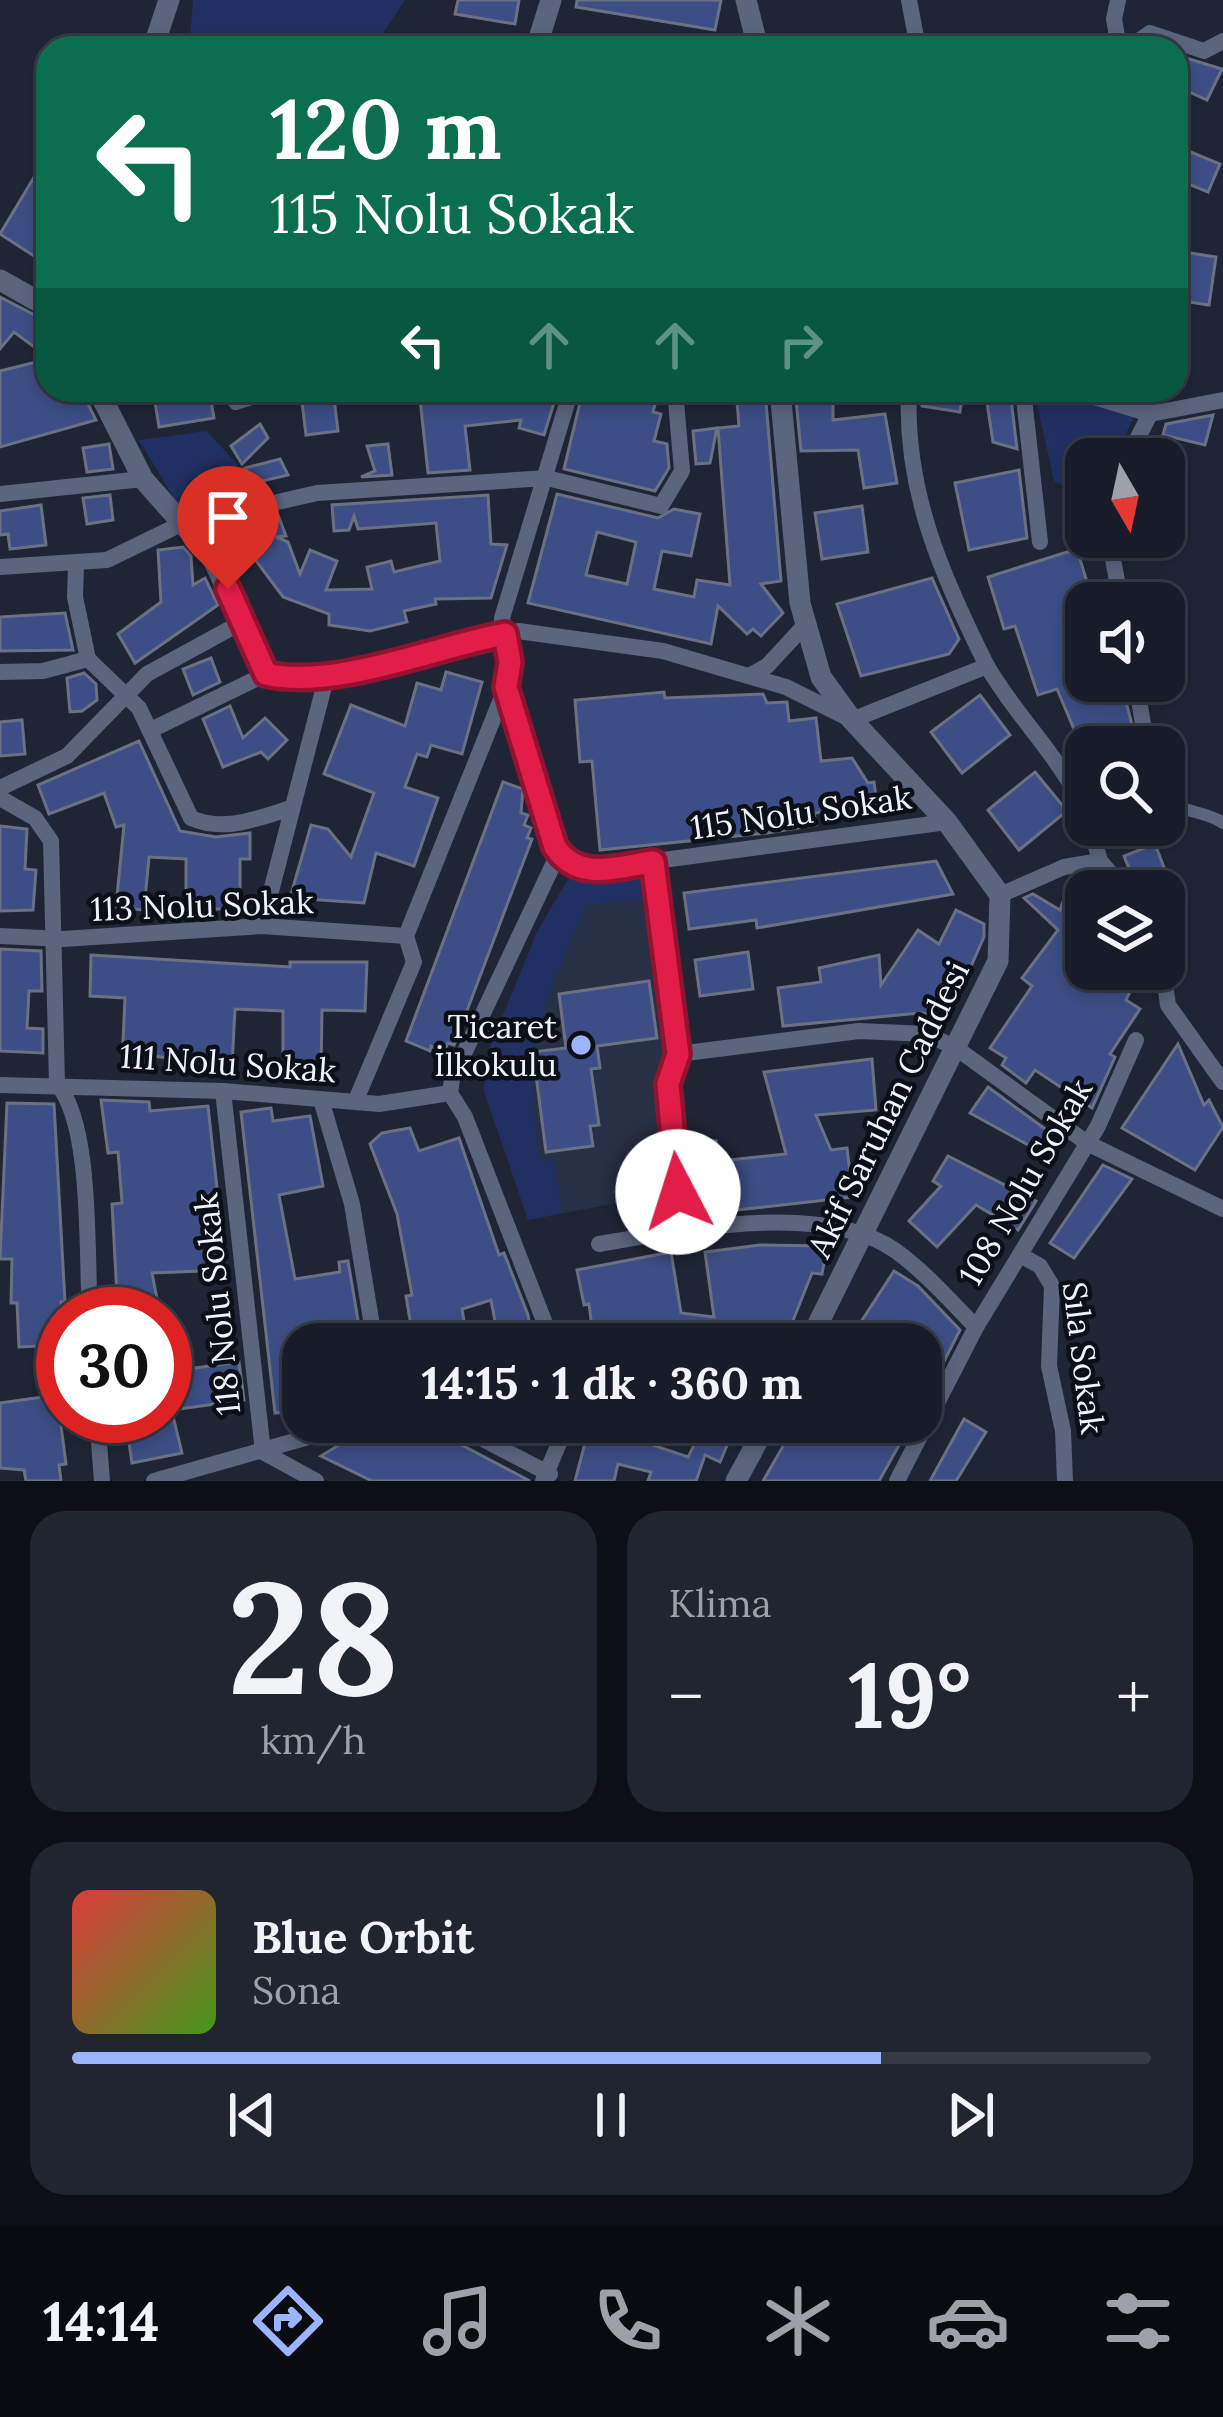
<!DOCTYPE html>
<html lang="tr">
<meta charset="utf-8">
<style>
body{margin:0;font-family:Lora,serif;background:#202530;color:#f1f3f6;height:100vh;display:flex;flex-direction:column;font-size:45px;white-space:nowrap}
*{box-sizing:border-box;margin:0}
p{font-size:39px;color:#9ea1a8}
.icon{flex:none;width:66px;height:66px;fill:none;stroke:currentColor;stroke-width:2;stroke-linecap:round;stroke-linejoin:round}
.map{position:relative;height:1481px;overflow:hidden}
.side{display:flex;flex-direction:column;gap:30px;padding:30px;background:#0d0f16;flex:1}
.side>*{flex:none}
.top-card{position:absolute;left:36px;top:36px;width:1152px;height:366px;border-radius:36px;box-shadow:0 6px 18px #0003,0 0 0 3px #363a45;background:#0b6e4f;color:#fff;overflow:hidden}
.needle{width:78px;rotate:171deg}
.controls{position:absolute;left:1065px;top:438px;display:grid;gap:24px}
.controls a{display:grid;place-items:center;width:120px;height:120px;border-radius:24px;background:#171c28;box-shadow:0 6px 18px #0003,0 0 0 3px #363a45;font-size:60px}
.speed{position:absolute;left:36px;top:1287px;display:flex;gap:24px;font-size:60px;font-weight:700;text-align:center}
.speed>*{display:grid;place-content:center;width:156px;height:156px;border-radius:50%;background:#171c28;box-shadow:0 6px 18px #0003,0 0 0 3px #363a45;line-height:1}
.speed .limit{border:18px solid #d22;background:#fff;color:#111}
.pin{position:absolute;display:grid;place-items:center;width:102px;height:102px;color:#fff;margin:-123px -51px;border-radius:50% 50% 50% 0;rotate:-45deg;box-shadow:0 0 12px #0007}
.pin .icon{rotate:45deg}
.me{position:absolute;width:132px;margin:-66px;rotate:355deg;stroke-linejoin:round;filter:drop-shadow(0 0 9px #0008)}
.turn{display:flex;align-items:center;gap:42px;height:252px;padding:0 36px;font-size:54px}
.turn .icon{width:156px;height:156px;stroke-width:2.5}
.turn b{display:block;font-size:84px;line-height:102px}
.lanes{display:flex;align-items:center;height:114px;padding:0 36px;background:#0003;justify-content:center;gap:60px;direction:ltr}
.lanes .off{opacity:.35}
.big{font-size:90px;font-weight:800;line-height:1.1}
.side .widget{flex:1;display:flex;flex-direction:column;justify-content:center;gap:18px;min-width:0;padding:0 42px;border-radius:36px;background:#202530}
.side .dial{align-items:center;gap:0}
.dial b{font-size:156px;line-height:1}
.song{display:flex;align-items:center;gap:36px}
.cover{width:144px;height:144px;border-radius:18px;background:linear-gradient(135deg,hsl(0 70% 55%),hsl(100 70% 35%))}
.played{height:12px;border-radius:6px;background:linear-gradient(90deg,#9ab5fd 75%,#363a45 75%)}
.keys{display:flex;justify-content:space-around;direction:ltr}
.heat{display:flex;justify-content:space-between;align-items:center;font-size:66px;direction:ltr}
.side .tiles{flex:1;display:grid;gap:30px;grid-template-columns:1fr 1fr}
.widget:last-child{grid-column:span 2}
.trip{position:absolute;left:282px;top:1323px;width:660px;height:120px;border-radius:36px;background:#171c28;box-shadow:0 6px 18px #0003,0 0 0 3px #363a45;font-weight:800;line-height:120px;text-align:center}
.tab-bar{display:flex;height:192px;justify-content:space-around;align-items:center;background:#090b10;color:#9ea1a8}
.tab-bar .icon{width:84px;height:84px}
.tab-bar .current{color:#9ab5fd}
.tab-bar b{font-size:54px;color:#f1f3f6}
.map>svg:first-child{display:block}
.built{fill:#283045}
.green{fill:#213062}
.building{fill:#3c4e85;stroke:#6a7184;stroke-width:3;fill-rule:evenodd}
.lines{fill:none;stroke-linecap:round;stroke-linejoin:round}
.pedestrian{stroke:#5b657e;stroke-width:12}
.minor{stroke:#5b657e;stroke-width:16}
.tertiary{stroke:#5b657e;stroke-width:21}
.route-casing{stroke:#92132f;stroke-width:30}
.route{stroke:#e11d48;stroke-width:21}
.poi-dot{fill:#9ab5fd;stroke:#0c0f15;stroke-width:4.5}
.labels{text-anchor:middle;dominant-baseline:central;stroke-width:9;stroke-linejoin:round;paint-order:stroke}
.street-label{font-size:33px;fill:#eff3fe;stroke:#0c0f15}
.poi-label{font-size:33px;fill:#eff3fe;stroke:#0c0f15;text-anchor:end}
</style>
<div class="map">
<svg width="1223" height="1481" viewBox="0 0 1223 1481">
<rect width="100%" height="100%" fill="#1f2535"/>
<polygon class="built" points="646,875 674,1058 660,1082 669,1193 528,1220 484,1091 493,1031 518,988 537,932 568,879"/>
<g class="green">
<polygon points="193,0 405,0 373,48 189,48"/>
<polygon points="1034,390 1068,390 1134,417 1114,459 1086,459 1086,497 1054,481"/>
<polygon points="207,431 254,483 270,533 210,558 139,440"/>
<path d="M646 875 662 897 587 905C542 1002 520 1053 541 1161L554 1160 562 1213 528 1220 484 1091 485 1059 537 932 568 879Z"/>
</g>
<g class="building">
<polygon points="458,0 519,0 515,24 455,14"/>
<polygon points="577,0 721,0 715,30 576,7"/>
<polygon points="1176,55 1222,69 1207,100 1176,86"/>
<polygon points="1176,146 1220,164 1208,192 1176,179"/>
<polygon points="48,154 48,265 0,234"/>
<polygon points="1184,252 1216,257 1209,305 1176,300"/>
<polygon points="0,297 48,322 48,357 14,332 0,349"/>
<polygon points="48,359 48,390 81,390 96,420 0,447 0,371"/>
<polygon points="153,390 209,390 214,418 159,427"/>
<polygon points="419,390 558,390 544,435 519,428 521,420 465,426 470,470 428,473"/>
<polygon points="583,390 659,390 653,412 661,414 654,441 667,444 669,468 655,491 564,469"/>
<path d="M736 390H765L781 581 761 584 783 613 761 636 753 629 747 634 718 606 711 644 528 603 557 494 658 518 674 509 700 514 691 556 662 551 654 589 694 597 697 580 730 585 718 428 739 426ZM597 532 636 542 627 584 586 575Z"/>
<polygon points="795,390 833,394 833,420 885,414 897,483 864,488 858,450 801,451"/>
<polygon points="925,390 963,390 960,412 922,406"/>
<polygon points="985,390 1010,390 1017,449 993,442"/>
<polygon points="334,398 338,431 306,435 302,402"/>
<polygon points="1213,415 1205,445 1163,435 1166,424"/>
<polygon points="260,424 268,438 242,464 231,446"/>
<polygon points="717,428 710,463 696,464 693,431"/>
<polygon points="109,444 113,469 87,472 83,448"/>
<polygon points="388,444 392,475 361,477 375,471 367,446"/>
<polygon points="280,459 288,475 254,483 245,468"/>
<polygon points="1019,470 1027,538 969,550 955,483"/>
<polygon points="110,495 113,520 87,524 83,498"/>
<polygon points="488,495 491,544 507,545 491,598 435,599 436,604 404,611 407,622 370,631 329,625 329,614 283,597 251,554 240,524 278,515 286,536 276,537 288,542 300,574 310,550 337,561 326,590 372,589 367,567 391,561 394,572 440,561 436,523 358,529 354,516 349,530 334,531 332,505"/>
<polygon points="41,505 46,545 10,549 8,534 0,535 0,511"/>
<polygon points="862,506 868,552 822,559 815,513"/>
<polygon points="183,547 191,556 193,585 205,578 218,605 135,663 118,634 161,602 158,550"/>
<polygon points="1077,549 1093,602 1086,603 1086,692 1121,683 1138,747 1102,747 1097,728 1076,734 1057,689 1038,695 1015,626 1004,629 988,577"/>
<polygon points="932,578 959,639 949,654 861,676 837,604"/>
<polygon points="65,613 73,650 0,651 0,617"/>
<polygon points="211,658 220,682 193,695 183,669"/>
<polygon points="446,672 482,682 462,754 431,745 427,757 417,754 405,787 438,798 414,866 376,853 364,903 290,898 311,825 328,829 351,857 374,793 324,774 351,705 405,726 417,683 441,690"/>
<polygon points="84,673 96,684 97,700 82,711 70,712 67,678"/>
<polygon points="664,692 665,698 763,694 767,703 787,702 789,721 816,718 821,761 852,758 868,783 874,782 877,806 814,813 816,825 767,833 600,850 592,761 580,762 575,700"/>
<polygon points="980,695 1010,735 962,773 931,732"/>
<polygon points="230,706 243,738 265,718 287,740 268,759 261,752 223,767 203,719"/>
<polygon points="22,720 25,754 0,756 0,722"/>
<polygon points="139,741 180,831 216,837 250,833 250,859 240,859 240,909 186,909 186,859 149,857 144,910 116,907 124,825 116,827 104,793 49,814 38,785"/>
<polygon points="1035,772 1067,811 1019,850 988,810"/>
<polygon points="503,782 523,789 521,813 528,815 524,825 531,828 527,838 532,839 454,1045 448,1043 444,1051 431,1046 430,1051 406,1041"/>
<polygon points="0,826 27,829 25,869 36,870 33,910 0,911"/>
<polygon points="1155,844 1170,883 1138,891 1124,856"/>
<polygon points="936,861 953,894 757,928 756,920 689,929 684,893"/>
<polygon points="1086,882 1086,969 1141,969 1126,1000 1140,1009 1110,1054 1115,1057 1092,1108 1035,1070 1026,1083 1002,1065 1006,1058 990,1048 1032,986 1022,978 1058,930 1024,898 1033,894 1060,910 1067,891"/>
<polygon points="956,910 984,924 984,937 949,1016 920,1013 783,1026 778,988 821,982 819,968 879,955 881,985 918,930 939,944"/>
<polygon points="0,949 41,951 42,991 29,991 27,1028 43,1029 43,1053 0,1051"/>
<polygon points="748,952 753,989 700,996 695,960"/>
<polygon points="91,955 290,967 290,962 367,962 365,1011 322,1010 321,1068 283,1068 283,1011 235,1009 232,1066 153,1056 153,1063 122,1062 125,998 90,996"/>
<polygon points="649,981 657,1038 597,1046 600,1068 591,1069 599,1125 590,1126 593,1146 546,1152 533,1052 566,1048 559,994"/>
<polygon points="1178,1044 1204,1105 1209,1100 1223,1127 1195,1170 1122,1128"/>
<polygon points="872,1059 876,1110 816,1115 831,1150 847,1148 853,1197 692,1215 686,1144 716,1141 719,1161 786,1154 764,1072"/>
<polygon points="988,1087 1052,1134 1041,1152 970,1113"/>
<polygon points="101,1100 149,1102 150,1111 208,1106 226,1270 152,1273 160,1314 118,1314 112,1204 122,1203 118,1152 108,1153"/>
<polygon points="7,1103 54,1104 65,1302 61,1302 63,1345 19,1347 17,1303 11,1303 12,1259 0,1259"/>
<polygon points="271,1108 273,1121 310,1116 323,1186 279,1195 295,1279 340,1272 339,1262 348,1261 362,1344 303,1344 303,1410 275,1413 241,1112"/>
<polygon points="410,1128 419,1151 459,1138 499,1255 504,1253 528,1315 533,1344 499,1344 491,1300 462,1309 468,1344 414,1344 406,1296 412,1295 397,1214 370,1144 382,1133"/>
<polygon points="948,1156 1036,1201 1018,1230 976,1205 937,1247 909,1221 941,1186 933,1181"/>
<polygon points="1103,1165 1132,1179 1074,1258 1050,1243"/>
<polygon points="760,1245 827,1246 822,1274 812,1273 790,1328 784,1326 777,1344 662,1344 660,1337 594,1344 589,1304 584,1305 577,1270 671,1252 681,1313 714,1317 705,1252"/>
<polygon points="894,1271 918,1286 960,1330 921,1406 921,1344 876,1344 855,1331"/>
<polygon points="239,1362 244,1400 165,1411 165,1372"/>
<polygon points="57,1395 66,1464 59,1465 61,1481 26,1481 24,1470 0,1468 0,1403"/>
<polygon points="125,1416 173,1416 182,1453 132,1463"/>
<polygon points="964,1419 986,1432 956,1481 930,1481"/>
<polygon points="376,1422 434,1422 456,1442 530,1481 372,1481 321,1456"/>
<polygon points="706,1422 737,1422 720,1462 705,1455 696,1481 648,1481 651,1472 618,1464 614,1481 575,1481 590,1424 688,1457"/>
<polygon points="797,1422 912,1422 879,1481 763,1481"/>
</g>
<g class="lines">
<path class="pedestrian" d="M1164 791C1176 815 1204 809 1223 823"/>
<g class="minor">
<polyline points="909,0 918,48"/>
<polyline points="1118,0 1114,19 1119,48"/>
<polyline points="1128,48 1150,33 1204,51 1223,41"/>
<polyline points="228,390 236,402 273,390"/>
<polyline points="1023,390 1040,542"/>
<polyline points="1072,390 1150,414 1223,400"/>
<polyline points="1127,459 1150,414 1153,390"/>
<polyline points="0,494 143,479"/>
<polyline points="1109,537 1121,603"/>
<polyline points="76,565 75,597 88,659"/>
<polyline points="0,567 107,560 181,524 317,493 547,478 661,506 682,471 675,390"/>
<path d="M987 666C1017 718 1062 758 1086 814"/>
<path d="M0 672 43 671 88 659 139 708 191 818C224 833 258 818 291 808"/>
<polyline points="749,676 767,666 806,624"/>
<polyline points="1136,681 1145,737"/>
<polyline points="506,688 555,847 568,867 581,871 947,822"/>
<polyline points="153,729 266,674"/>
<polyline points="0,788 67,756 147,674 244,621"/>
<path d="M0 798 35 818 51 841 57 1084C93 1125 86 1257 90 1314"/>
<polyline points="1090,825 1100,861 1126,891"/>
<polyline points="653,862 678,1054 668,1084 681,1231"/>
<polyline points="1000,895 1064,867 1100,861"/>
<path d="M262 926 327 675 518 631 663 651 786 687 852 720 987 666C943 578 904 491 909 390"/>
<polyline points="0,936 63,939 262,926 406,936"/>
<polyline points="406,936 506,687 510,662 502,618 571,390"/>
<polyline points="1163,969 1168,1005 1223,1082"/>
<polyline points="678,1054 859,1031 927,1034 956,1048 1087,1143 1223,1209"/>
<polyline points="0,1085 223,1091 379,1104 450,1093"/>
<polyline points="223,1091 263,1452 316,1481"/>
<polyline points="356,1100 414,962 406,936"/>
<polyline points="322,1103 352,1204 375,1344"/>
<path d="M599 1244C681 1230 825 1200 896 1251 925 1272 951 1302 976 1327"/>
<polyline points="1020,1255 1040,1266 1052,1286 1049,1366 1063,1431 1065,1481"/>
<polyline points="553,1344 465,1117 450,1093 452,1079 559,852"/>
<polyline points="97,1416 102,1481"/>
<polyline points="450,1422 550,1474"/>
<polyline points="154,1481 312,1436 333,1422"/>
<polyline points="543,1481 568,1422"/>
<polyline points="897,1481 976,1327 1098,1126 1136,1040"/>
</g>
<g class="tertiary">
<polyline points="746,0 758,48"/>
<polyline points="153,48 169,0"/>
<polyline points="536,48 551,0"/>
<polyline points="0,280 48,307"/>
<polyline points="98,390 143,479 212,557 266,674 286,679 327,675"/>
<polyline points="780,390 800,603 821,677 852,720 947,822 1000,895 998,961 808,1344"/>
<polyline points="736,1481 768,1422"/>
</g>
</g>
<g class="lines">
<defs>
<path id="route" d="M228 589 266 674C335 690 435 647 505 634L510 662 506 687 555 847C579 882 615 867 653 862L678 1054 668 1084 678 1192"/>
</defs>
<use href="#route" class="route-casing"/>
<use href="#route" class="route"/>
</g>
<circle class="poi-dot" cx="581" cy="1045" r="12"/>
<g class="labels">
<g class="street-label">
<text transform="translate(801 812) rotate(-8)">115 Nolu Sokak</text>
<text transform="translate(202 905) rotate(-2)">113 Nolu Sokak</text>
<text transform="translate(228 1063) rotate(4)">111 Nolu Sokak</text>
<text transform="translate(888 1109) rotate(-64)">Akif Saruhan Caddesi</text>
<text transform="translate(1025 1182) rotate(-60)">108 Nolu Sokak</text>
<text transform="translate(217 1304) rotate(-96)">118 Nolu Sokak</text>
<text transform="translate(1084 1358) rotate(83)">Sıla Sokak</text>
</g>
<g class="poi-label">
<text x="557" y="1026">Ticaret<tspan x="557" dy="38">İlkokulu</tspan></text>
</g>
</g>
</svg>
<div class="controls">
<a><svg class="needle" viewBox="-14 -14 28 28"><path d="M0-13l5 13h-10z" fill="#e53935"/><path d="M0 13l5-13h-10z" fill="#9ea1a8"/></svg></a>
<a><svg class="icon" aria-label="sound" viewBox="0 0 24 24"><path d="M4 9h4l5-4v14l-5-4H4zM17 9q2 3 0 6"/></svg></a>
<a><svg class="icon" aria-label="search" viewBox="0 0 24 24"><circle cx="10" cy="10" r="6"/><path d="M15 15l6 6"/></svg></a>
<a><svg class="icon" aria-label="layers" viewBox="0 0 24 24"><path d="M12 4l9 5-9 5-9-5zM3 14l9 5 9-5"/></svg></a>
</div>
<div class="speed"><div class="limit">30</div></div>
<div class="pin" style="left:228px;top:589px;background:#d93025"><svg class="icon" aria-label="arrive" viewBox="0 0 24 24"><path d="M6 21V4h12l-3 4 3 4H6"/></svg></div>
<svg class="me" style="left:678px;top:1192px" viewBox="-20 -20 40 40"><circle r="19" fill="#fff"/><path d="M0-13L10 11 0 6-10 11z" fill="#e11d48"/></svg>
<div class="trip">14:15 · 1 dk · 360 m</div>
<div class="top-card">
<div class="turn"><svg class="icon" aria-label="left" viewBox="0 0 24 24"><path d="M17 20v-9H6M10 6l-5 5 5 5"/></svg><div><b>120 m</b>115 Nolu Sokak</div></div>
<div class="lanes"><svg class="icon" aria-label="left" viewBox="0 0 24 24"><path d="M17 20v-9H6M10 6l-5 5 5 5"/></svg><svg class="icon off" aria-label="ahead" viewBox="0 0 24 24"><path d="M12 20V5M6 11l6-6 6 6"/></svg><svg class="icon off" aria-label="ahead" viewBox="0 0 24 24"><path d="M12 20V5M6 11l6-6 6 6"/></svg><svg class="icon off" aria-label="right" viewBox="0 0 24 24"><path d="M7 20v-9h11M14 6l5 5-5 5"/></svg></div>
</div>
</div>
<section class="side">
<div class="tiles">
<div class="widget dial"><b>28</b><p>km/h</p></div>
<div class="widget"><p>Klima</p>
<div class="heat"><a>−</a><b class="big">19°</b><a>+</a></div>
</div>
<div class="widget">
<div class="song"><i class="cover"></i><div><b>Blue Orbit</b><p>Sona</p></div></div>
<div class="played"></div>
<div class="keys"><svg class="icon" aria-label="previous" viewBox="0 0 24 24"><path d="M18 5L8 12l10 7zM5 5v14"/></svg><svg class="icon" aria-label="pause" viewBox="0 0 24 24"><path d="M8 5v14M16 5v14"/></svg><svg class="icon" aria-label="next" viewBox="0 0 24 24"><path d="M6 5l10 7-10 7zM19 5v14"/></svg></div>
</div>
</div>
</section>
<nav class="tab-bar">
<b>14:14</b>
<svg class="icon current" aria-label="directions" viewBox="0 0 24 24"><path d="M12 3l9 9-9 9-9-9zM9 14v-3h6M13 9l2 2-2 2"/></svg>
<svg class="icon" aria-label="music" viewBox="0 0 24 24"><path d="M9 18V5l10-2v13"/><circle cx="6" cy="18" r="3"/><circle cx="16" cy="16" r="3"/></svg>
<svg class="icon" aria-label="phone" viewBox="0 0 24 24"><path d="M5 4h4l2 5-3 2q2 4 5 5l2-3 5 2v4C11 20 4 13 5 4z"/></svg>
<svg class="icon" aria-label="climate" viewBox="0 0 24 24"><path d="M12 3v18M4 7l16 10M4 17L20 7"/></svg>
<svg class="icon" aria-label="car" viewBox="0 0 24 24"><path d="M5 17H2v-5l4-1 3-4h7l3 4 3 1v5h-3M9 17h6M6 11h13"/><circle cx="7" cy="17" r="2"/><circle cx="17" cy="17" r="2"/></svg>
<svg class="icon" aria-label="filters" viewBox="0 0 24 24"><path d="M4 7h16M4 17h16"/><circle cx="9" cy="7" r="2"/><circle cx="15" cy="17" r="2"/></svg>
</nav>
